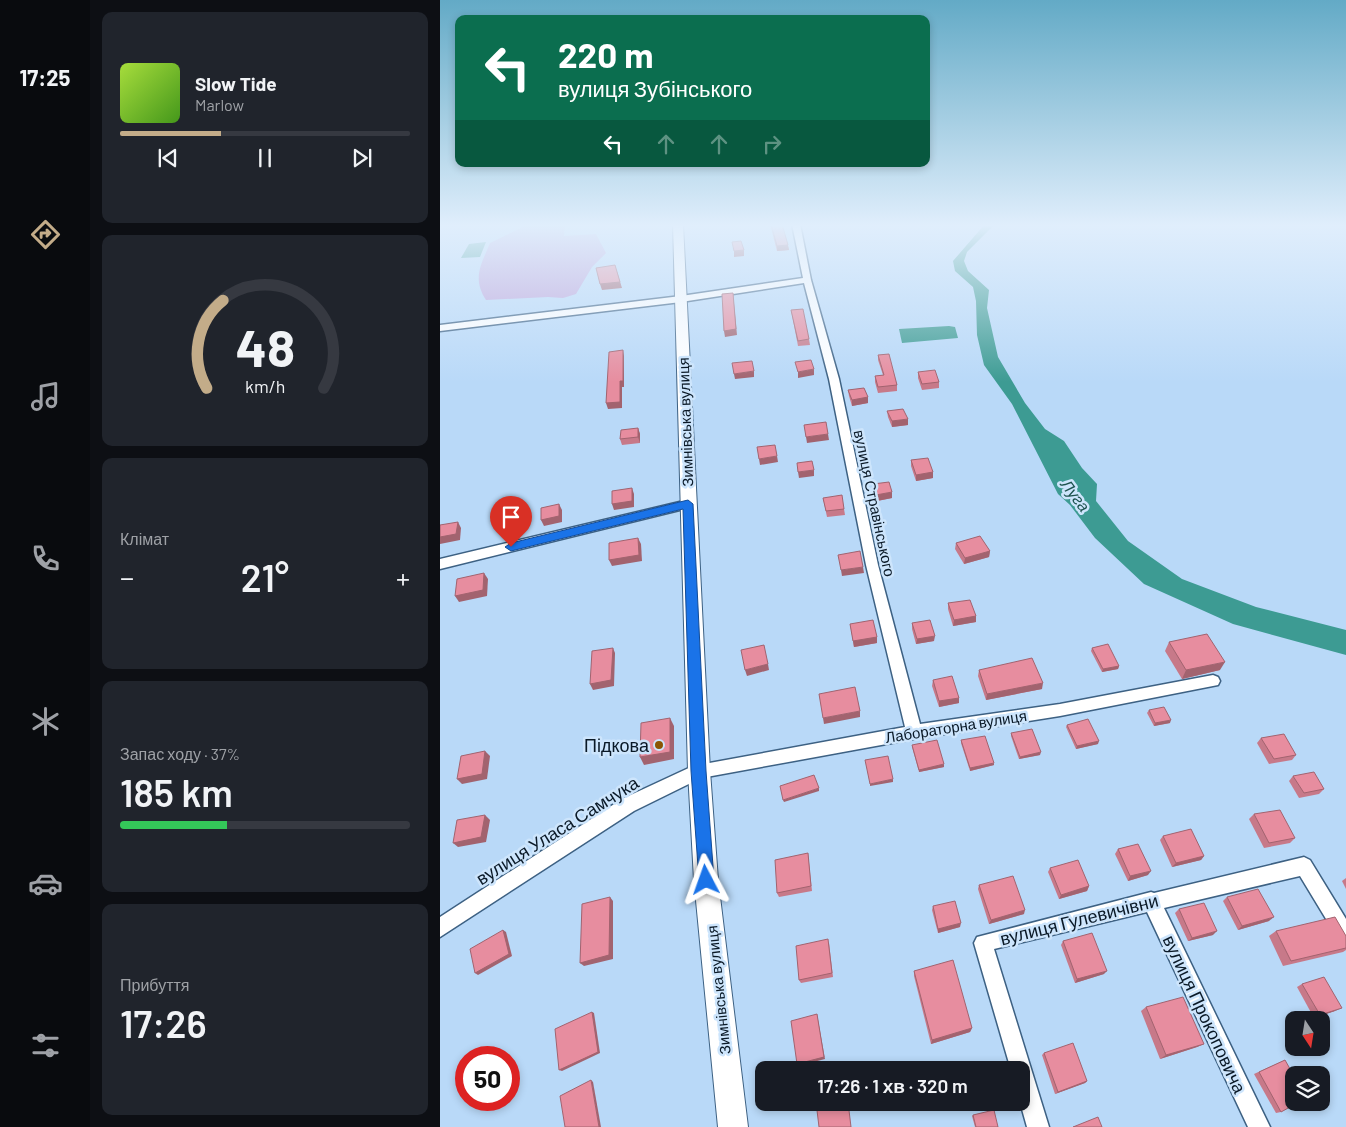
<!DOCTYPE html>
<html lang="uk">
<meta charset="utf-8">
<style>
body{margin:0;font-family:Barlow,sans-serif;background:#20242c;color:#f1f3f6;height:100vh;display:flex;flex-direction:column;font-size:19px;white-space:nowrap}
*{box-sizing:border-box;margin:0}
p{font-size:16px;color:#9ea1a6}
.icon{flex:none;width:28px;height:28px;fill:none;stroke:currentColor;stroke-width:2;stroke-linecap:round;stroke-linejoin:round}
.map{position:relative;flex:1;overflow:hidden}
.panel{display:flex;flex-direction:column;gap:12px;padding:12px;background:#0d0f14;width:350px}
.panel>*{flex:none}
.banner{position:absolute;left:15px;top:15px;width:475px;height:152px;border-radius:10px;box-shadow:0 2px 8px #0003;background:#0b6e4f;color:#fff;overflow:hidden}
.needle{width:32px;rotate:168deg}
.buttons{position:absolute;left:845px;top:1011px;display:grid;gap:10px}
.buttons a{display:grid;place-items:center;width:45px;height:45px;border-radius:10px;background:#171b24;box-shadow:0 2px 8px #0003;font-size:25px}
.speed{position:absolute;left:15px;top:1046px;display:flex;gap:10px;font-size:25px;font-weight:700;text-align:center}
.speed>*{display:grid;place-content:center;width:65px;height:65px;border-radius:50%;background:#171b24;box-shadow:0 2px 8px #0003;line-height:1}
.speed .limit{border:8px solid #d22;background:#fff;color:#111}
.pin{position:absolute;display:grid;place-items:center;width:42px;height:42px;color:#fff;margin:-51px -21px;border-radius:50% 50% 50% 0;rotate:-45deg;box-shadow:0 0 5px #0007}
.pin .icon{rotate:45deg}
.me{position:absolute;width:55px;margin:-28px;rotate:356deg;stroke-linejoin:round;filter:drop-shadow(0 0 4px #0008)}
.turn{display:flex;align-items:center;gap:18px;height:105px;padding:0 20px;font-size:22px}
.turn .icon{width:65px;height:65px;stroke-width:2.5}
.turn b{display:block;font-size:35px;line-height:42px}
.lanes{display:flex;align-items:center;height:48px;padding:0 20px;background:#0003;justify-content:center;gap:25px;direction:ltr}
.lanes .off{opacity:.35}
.big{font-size:38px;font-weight:600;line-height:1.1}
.panel .widget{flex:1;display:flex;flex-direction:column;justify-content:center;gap:8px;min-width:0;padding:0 18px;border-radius:10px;background:#20242c}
.panel .dial{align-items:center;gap:0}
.dial svg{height:130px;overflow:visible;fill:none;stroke:#363941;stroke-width:7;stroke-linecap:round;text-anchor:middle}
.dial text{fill:#f1f3f6;stroke:none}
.song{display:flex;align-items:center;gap:15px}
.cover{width:60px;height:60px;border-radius:8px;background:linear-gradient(135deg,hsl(80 70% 55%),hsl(100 70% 35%))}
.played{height:5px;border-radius:2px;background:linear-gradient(90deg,#c3ac89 35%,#363941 35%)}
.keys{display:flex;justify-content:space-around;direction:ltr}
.heat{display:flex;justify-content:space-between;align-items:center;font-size:28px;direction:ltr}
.charge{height:8px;border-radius:4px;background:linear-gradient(90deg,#34c759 37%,#363941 0)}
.trip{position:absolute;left:315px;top:1061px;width:275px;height:50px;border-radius:10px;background:#171b24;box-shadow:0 2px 8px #0003;font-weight:600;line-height:50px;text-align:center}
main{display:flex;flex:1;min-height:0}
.tabs{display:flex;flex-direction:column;width:90px;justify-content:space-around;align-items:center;background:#090b0e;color:#9ea1a6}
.tabs .icon{width:35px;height:35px}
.tabs .current{color:#c3ac89}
.tabs b{font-size:22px;color:#f1f3f6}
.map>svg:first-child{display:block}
.green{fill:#bea2d9}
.water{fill:#3d9b93}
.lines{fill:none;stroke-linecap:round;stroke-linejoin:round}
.street-casing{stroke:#3d6183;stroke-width:3}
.secondary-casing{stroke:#3d6183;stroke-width:2}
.street{fill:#fff;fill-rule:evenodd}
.secondary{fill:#fff;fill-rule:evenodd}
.wall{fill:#c77989}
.shaded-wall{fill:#a2636f}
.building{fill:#e78d9f;stroke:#a2636f}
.route{fill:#1a73e8;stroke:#114b97}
.poi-dot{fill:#8b5504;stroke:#cde5fc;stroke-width:2}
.labels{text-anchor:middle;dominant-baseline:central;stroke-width:5;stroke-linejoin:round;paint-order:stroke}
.street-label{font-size:15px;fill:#0a1927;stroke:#cde5fc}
.water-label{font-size:16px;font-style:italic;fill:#1d524e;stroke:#cde5fc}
.near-poi-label{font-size:18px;fill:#0a1927;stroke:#cde5fc;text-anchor:end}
.near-street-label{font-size:18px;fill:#0a1927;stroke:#cde5fc}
</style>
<main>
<nav class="tabs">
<b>17:25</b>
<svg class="icon current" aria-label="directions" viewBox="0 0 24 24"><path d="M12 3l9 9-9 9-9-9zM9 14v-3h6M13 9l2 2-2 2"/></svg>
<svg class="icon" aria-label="music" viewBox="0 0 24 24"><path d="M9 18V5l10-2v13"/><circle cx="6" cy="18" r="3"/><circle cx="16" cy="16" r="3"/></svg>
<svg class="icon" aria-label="phone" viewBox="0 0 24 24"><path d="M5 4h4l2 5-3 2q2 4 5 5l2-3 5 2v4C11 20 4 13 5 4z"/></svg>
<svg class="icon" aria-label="climate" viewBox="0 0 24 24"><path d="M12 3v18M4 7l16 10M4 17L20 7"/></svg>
<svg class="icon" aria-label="car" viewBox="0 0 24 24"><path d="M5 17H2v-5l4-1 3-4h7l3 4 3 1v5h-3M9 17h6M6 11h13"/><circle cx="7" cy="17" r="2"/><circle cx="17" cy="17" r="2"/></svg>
<svg class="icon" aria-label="filters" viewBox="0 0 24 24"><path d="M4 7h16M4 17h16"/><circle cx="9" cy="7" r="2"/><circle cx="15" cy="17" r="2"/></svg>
</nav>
<section class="panel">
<div class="widget">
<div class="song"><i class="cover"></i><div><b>Slow Tide</b><p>Marlow</p></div></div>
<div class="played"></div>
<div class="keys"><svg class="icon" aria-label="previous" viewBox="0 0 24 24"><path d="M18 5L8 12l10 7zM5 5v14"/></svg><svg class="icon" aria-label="pause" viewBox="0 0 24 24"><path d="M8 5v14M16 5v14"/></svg><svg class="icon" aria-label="next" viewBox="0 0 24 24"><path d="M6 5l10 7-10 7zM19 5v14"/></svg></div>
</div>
<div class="widget dial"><svg viewBox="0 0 100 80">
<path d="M14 69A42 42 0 1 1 86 69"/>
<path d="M14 69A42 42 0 0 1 24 15" stroke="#c3ac89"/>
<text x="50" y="56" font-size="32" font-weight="700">48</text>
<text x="50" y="72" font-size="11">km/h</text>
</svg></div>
<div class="widget"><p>Клімат</p>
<div class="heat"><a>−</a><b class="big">21°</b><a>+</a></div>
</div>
<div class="widget"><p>Запас ходу · 37%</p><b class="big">185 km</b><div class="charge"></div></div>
<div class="widget"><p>Прибуття</p><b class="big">17:26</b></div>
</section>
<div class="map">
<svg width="906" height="1127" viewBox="0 0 906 1127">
<rect width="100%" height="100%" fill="#b9d9f8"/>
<path class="green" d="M89 224H125L124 236 156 234 166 253 152 267 136 294 123 298 108 297 46 300C32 278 41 265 50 243Z"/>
<g class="water">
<polygon points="545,224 555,224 527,252 524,261 528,271 549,290 547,308 558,357 585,403 605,429 624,441 642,468 657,484 656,501 688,541 742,579 816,607 906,630 906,655 793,624 704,584 655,538 630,505 618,494 572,404 544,365 537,335 536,301 533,287 515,271 513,261"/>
<polygon points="46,242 40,257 21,258 29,244"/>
<polygon points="509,326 515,327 518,338 462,343 459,329"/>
</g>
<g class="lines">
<defs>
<g id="street">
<polygon points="352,224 360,224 371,280 399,379 438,565 480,724 620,704 773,675 778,677 780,681 778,685 620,716 474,739 261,778 194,811 0,937 0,917 182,799 253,766 465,727 426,565 389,379 364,283 241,302 0,331 0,325 241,296 363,278"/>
<polygon points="248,500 254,504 252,507 0,569 0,559"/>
<polygon points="864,857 870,860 906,919 906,945 900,942 860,876 724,908 830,1127 808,1127 707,912 554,949 609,1127 587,1127 580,1102 581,1070 571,1070 534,943 537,937 711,892 714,893"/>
</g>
<polygon id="secondary" points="233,224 243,224 270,771 278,880 308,1127 278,1127 254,880 248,771"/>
</defs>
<use href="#street" class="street-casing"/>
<use href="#secondary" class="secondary-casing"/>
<use href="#street" class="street"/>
<use href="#secondary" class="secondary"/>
</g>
<g class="wall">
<polygon points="330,224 342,224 349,250 337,251"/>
<polygon points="351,310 369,339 370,345 358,346"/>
<polygon points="438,355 457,385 457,391 438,393 435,382 435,376 443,375 438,360"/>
<polygon points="478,372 499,382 499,388 482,390 478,378"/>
<polygon points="408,390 428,397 428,403 412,406 409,396"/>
<polygon points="447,411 468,425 452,427 448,417"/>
<polygon points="198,428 200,434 200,443 182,445 180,439"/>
<polygon points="471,460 493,472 493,478 476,481 471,466"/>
<polygon points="433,484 452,498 437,501 433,490"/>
<polygon points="383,498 404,509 405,515 387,517"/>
<polygon points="516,543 550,551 549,557 524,564 515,549"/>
<polygon points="508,603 536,616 536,622 513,626 508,609"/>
<polygon points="472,623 494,641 476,644 472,629"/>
<polygon points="410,624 437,637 437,643 414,647"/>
<polygon points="729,642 780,670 742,679 725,651"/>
<polygon points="652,648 679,666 678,669 662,672 651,651"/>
<polygon points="539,670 602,689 546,700 538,676"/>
<polygon points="493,680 519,698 519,703 499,707 492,686"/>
<polygon points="709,710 730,723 714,726 707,713"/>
<polygon points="627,725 658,744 636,749 626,727"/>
<polygon points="571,733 600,755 579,759 571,736"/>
<polygon points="821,738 856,755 852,760 829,764 817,743"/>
<polygon points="521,740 554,765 530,771 521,743"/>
<polygon points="472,745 504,767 479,772 472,747"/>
<polygon points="853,776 884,789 879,794 859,798 849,781"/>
<polygon points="814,814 855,838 850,843 824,848 809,819"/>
<polygon points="723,836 764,856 761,860 732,867 720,840"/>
<polygon points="678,849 708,875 688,881 675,854"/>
<polygon points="368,853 372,891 339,897 337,893"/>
<polygon points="610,868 649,886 647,891 619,899 608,872"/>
<polygon points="906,878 906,889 902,881"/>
<polygon points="539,885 584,914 549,924 538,889"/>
<polygon points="787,897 829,921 798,930 783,901"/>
<polygon points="493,906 520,927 498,933 492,910"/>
<polygon points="739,909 773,935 748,941 735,913"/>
<polygon points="836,931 906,936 906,950 903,952 843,966 829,936"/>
<polygon points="623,941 664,974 635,983 621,945"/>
<polygon points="389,943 393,977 361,983 359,980"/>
<polygon points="474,971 532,1028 530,1032 491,1044 474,976"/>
<polygon points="862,984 895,1011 874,1018 857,987"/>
<polygon points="706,1007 764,1044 757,1047 720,1059 701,1011"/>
<polygon points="604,1053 647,1081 645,1083 615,1094 602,1055"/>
<polygon points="845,1060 841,1112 836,1113 814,1074"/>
<polygon points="533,1115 558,1127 535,1127 532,1116"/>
</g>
<g class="shaded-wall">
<polygon points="348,245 349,250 337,251 337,246"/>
<polygon points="304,250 304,256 294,257 294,251"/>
<polygon points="175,265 182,288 162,290 160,284"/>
<polygon points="293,293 297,335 285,337 284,331"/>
<polygon points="183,350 184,356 184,387 182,387 182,408 168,409 166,403 180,381"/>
<polygon points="374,369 374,375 358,378 358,372"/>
<polygon points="314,371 314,377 295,379 294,374"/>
<polygon points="428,397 428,403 412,406 412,400"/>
<polygon points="468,419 468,425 452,427 452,421"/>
<polygon points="198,428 200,434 200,443 198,437"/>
<polygon points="388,434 389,440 367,443 366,437"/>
<polygon points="337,456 338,462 320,465 319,459"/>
<polygon points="374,470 374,476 359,478 358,472"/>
<polygon points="493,472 493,478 476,481 476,475"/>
<polygon points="192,488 194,494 194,507 174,510 172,504"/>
<polygon points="452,492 452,498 437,501 436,495"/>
<polygon points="119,504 122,510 122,522 104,526 101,520"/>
<polygon points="18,522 21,528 20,540 0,544 0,537"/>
<polygon points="198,538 201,544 202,561 172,566 169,560"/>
<polygon points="550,551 549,557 524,564 525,558"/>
<polygon points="423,567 424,573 402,576 401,570"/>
<polygon points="44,573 48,579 47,596 19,602 15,596"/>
<polygon points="536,616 536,622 513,626 514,620"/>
<polygon points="495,636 494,641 476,644 477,639"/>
<polygon points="437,637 437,643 414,647 413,641"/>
<polygon points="173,648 175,653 174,686 153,690 150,684"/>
<polygon points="785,662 780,670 742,679 746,670"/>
<polygon points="328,664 329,670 307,676 305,670"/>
<polygon points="679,666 678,669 662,672 663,669"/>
<polygon points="603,683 602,689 546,700 547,694"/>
<polygon points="519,698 519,703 499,707 499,701"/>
<polygon points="420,711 420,717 384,724 383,718"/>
<polygon points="230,718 234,726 234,759 204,765 200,757"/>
<polygon points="731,720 730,723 714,726 715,723"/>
<polygon points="659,741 658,744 636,749 637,746"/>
<polygon points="45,751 50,756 47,779 22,784 17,779"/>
<polygon points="601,752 600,755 579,759 580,757"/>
<polygon points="554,763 554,765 530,771 530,768"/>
<polygon points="504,764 504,767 479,772 479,770"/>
<polygon points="453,779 453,782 430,786 430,784"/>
<polygon points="379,788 379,791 344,802 343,800"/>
<polygon points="45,815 50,820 46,842 18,847 13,843"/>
<polygon points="764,856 761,860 732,867 736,863"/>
<polygon points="711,871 708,875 688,881 690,876"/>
<polygon points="649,886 647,891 619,899 621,895"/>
<polygon points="170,897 173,901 173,959 144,966 140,963"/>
<polygon points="585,910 584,914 549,924 551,920"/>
<polygon points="834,917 829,921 798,930 802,926"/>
<polygon points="521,923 520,927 498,933 498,929"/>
<polygon points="63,930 66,932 72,956 38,975 35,973"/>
<polygon points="777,931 773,935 748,941 752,938"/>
<polygon points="667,971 664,974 635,983 637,979"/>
<polygon points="902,1008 895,1011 874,1018 880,1015"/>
<polygon points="152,1012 154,1013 160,1053 122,1071 119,1070"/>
<polygon points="377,1014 385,1059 358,1066 357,1064"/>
<polygon points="532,1028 530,1032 491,1044 492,1040"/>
<polygon points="764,1044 757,1047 720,1059 726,1055"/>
<polygon points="151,1080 153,1082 161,1127 159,1127"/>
<polygon points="647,1081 645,1083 615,1094 618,1092"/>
</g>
<g class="building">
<polygon points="331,224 342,224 348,245 337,246"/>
<polygon points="301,241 304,250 294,251 292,242"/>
<polygon points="175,265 180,282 160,284 156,268"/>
<polygon points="293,293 296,329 284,331 282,294"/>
<polygon points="363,309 369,339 358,341 351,310"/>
<polygon points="183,350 183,381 180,381 180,402 166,403 169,352"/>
<polygon points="449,354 457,385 438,387 435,376 444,375 438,355"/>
<polygon points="371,360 374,369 358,372 355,362"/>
<polygon points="312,361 314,371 294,374 292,363"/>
<polygon points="495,370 499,382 482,384 478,372"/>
<polygon points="424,388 428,397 412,400 408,390"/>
<polygon points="463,409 468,419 452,421 447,411"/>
<polygon points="386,422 388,434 366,437 364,425"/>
<polygon points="198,428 198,437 180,439 181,430"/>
<polygon points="335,445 337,456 319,459 317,447"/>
<polygon points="488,458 493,472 476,475 471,460"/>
<polygon points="372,461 374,470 358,472 357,463"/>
<polygon points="449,482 452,492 436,495 433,484"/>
<polygon points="192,488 192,501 172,504 172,491"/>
<polygon points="402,495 404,509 386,511 383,498"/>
<polygon points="119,504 119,516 101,520 101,508"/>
<polygon points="18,522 16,534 0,537 0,525"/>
<polygon points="540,536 550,551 525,558 516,543"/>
<polygon points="198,538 199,555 169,560 169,543"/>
<polygon points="420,551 423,567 401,570 398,555"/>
<polygon points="44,573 43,590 15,596 17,579"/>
<polygon points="530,600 536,616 514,620 508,603"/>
<polygon points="433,620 437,637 413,641 410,624"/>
<polygon points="490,620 495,636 477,639 472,623"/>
<polygon points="767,634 785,662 746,670 729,642"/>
<polygon points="668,644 679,666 663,669 652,648"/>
<polygon points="324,645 328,664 305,670 301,650"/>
<polygon points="173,648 171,680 150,684 152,651"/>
<polygon points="592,658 603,683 547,694 539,670"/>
<polygon points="512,676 519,698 499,701 493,680"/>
<polygon points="415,687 420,711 383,718 379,694"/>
<polygon points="724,707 731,720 715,723 709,710"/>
<polygon points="230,718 230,752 200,757 201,723"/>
<polygon points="648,719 659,741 637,746 627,725"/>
<polygon points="592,729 601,752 580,757 571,733"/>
<polygon points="844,734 856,755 834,759 821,738"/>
<polygon points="545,736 554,763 530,768 521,740"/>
<polygon points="497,740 504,764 479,770 472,745"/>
<polygon points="45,751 42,774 17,779 21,756"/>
<polygon points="448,756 453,779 430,784 425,760"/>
<polygon points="874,772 884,789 864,793 853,776"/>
<polygon points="374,775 379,788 343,800 340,786"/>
<polygon points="840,810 855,838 829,843 814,814"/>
<polygon points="45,815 41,837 13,843 17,820"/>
<polygon points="751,829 764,856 736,863 723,836"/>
<polygon points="698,844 711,871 690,876 678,849"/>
<polygon points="368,853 371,886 337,893 335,860"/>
<polygon points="638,860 649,886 621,895 610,868"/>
<polygon points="573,876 585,910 551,920 539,885"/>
<polygon points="818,889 834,917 802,926 787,897"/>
<polygon points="170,897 169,955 140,963 142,904"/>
<polygon points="515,901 521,923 498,929 493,906"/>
<polygon points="764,903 777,931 752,938 739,909"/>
<polygon points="895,917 906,936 906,948 851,961 836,931"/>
<polygon points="63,930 69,954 35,973 30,949"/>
<polygon points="652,933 667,971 637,979 623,941"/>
<polygon points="388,939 392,973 359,980 356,946"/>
<polygon points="513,960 532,1028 492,1040 474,971"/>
<polygon points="884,977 902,1008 880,1015 862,984"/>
<polygon points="743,997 764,1044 726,1055 706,1007"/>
<polygon points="152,1012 158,1052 119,1070 115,1029"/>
<polygon points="377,1014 384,1057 357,1064 351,1021"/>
<polygon points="633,1043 647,1081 618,1092 604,1053"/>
<polygon points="845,1060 854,1076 854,1102 859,1102 841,1112 819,1072"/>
<polygon points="151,1080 159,1127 125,1127 120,1096"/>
<polygon points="376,1102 408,1102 411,1127 379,1127"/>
<polygon points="554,1110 558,1127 536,1127 533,1115"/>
<polygon points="658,1117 662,1127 633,1127"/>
</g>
<linearGradient id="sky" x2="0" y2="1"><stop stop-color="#63aac6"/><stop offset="0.59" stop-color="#e0eefc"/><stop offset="1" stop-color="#e0eefc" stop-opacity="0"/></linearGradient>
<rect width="906" height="382" fill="url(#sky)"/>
<polygon class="route" points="248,500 253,504 266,771 274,880 272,885 266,888 261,885 259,880 251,771 243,509 71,551 65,547 71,543"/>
<circle class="poi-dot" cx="219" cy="745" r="5"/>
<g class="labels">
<g class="street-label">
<text transform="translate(245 422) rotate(-92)">Зимнівська вулиця</text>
<text transform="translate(435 503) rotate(78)">вулиця Стравінського</text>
<text transform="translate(516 726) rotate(-9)">Лабораторна вулиця</text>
<text transform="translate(278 990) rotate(-96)">Зимнівська вулиця</text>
</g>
<g class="water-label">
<text transform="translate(636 495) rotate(53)">Луга</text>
</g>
<g class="near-poi-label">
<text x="209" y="745">Підкова</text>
</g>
<g class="near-street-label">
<text transform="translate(117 830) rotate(-32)">вулиця Уласа Самчука</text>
<text transform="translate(639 919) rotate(-14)">вулиця Гулевичівни</text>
<text transform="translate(765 1014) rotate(65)">вулиця Прокоповича</text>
</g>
</g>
</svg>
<div class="buttons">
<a><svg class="needle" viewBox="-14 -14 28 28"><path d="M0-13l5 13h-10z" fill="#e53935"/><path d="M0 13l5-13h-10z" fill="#9ea1a6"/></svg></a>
<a><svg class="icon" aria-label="layers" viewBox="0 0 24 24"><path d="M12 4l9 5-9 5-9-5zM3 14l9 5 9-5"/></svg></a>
</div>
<div class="speed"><div class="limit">50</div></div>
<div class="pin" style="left:71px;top:547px;background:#d93025"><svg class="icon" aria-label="arrive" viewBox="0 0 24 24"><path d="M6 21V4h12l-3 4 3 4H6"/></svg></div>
<svg class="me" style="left:266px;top:880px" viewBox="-20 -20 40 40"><path d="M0-17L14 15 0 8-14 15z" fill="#1a73e8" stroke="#fff" stroke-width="4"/></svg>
<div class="trip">17:26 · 1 хв · 320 m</div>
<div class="banner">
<div class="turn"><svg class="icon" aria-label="left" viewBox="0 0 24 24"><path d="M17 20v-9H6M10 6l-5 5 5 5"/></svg><div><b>220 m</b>вулиця Зубінського</div></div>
<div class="lanes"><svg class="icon" aria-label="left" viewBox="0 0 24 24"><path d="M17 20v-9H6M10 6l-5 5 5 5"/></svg><svg class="icon off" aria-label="ahead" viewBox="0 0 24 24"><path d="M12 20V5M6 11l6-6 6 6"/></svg><svg class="icon off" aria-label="ahead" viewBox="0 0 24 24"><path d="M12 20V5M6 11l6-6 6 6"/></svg><svg class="icon off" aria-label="right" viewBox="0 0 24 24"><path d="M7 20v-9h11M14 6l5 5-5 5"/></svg></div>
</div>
</div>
</main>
